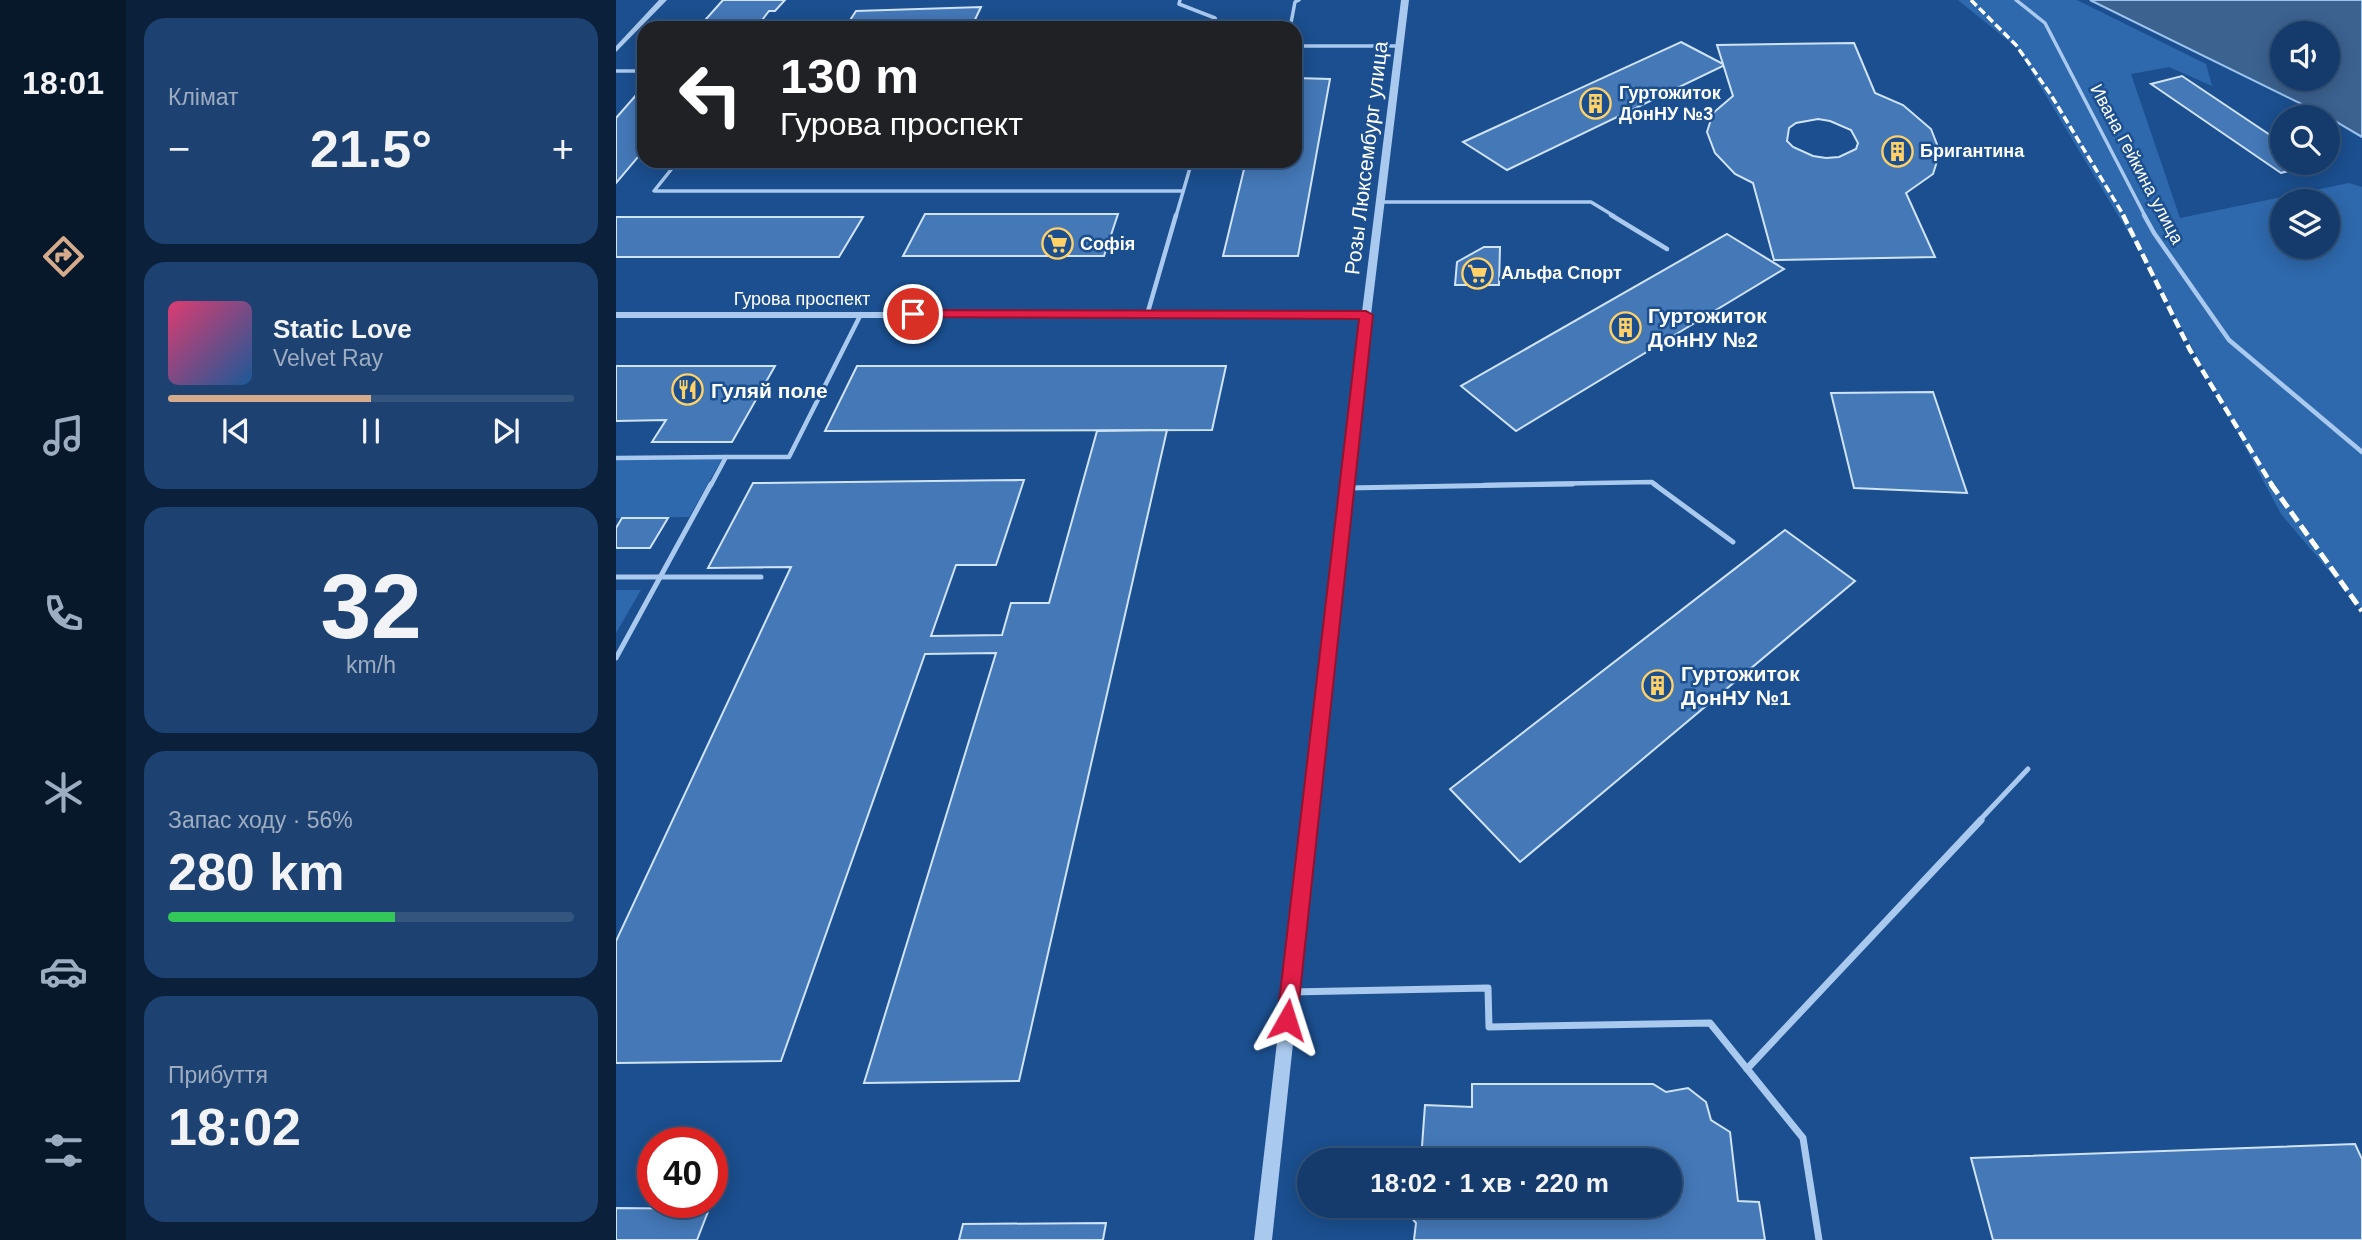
<!DOCTYPE html>
<html lang="uk">
<meta charset="utf-8">
<style>
body{margin:0;font-family:Helvetica,sans-serif;background:#1d4271;color:#f1f3f6;height:100vh;display:flex;flex-direction:column;font-size:26px;white-space:nowrap}
*{box-sizing:border-box;margin:0}
p{font-size:23px;color:#9dadc1}
.icon{flex:none;width:38px;height:38px;fill:none;stroke:currentColor;stroke-width:2;stroke-linecap:round;stroke-linejoin:round}
.map{position:relative;flex:1;overflow:hidden}
.side{display:flex;flex-direction:column;gap:18px;padding:18px;background:#0b203b;width:490px}
.side>*{flex:none}
.banner{position:absolute;left:21px;top:21px;width:665px;height:147px;border-radius:21px;box-shadow:0 4px 18px #0003,0 0 0 2px #33557e;background:#202124;color:#fff;overflow:hidden}
.tools{position:absolute;left:1654px;top:21px;display:grid;gap:14px}
.tools a{display:grid;place-items:center;width:70px;height:70px;border-radius:50%;background:#143b6b;box-shadow:0 4px 18px #0003,0 0 0 2px #33557e;font-size:35px}
.speed{position:absolute;left:21px;top:1127px;display:flex;gap:14px;font-size:35px;font-weight:700;text-align:center}
.speed>*{display:grid;place-content:center;width:91px;height:91px;border-radius:50%;background:#143b6b;box-shadow:0 4px 18px #0003,0 0 0 2px #33557e;line-height:1}
.speed .limit{border:10px solid #d22;background:#fff;color:#111}
.pin{position:absolute;display:grid;place-items:center;width:60px;height:60px;color:#fff;margin:-30px;border:4px solid #fff;border-radius:50%;box-shadow:0 2px 7px #0007}
.me{position:absolute;width:77px;margin:-38px;rotate:6deg;stroke-linejoin:round;filter:drop-shadow(0 0 5px #0008)}
.turn{display:flex;align-items:center;gap:24px;height:147px;padding:0 28px;font-size:32px}
.turn .icon{width:91px;height:91px;stroke-width:2.5}
.turn b{display:block;font-size:49px;line-height:60px}
.big{font-size:52px;font-weight:600;line-height:1.1}
.side .widget{flex:1;display:flex;flex-direction:column;justify-content:center;gap:10px;min-width:0;padding:0 24px;border-radius:21px;background:#1d4271}
.side .dial{align-items:center;gap:0}
.dial b{font-size:91px;line-height:1}
.song{display:flex;align-items:center;gap:21px}
.cover{width:84px;height:84px;border-radius:10px;background:linear-gradient(135deg,hsl(340 70% 55%),hsl(210 70% 35%))}
.played{height:7px;border-radius:4px;background:linear-gradient(90deg,#d6ab8b 50%,#33557e 50%)}
.keys{display:flex;justify-content:space-around;direction:ltr}
.heat{display:flex;justify-content:space-between;align-items:center;font-size:38px;direction:ltr}
.charge{height:10px;border-radius:5px;background:linear-gradient(90deg,#34c759 56%,#33557e 0)}
.trip{position:absolute;left:681px;top:1148px;width:385px;height:70px;border-radius:35px;background:#143b6b;box-shadow:0 4px 18px #0003,0 0 0 2px #33557e;font-weight:600;line-height:70px;text-align:center}
main{display:flex;flex:1;min-height:0}
.dock{display:flex;flex-direction:column;width:126px;justify-content:space-around;align-items:center;background:#08182b;color:#9dadc1}
.dock .icon{width:49px;height:49px}
.dock .on{color:#d6ab8b}
.dock b{font-size:32px;color:#f1f3f6}
.map>svg:first-child{display:block}
.green{fill:#2e69ad;fill-rule:evenodd}
.water{fill:#3c6290;stroke:#9cc4f0;stroke-width:2;fill-rule:evenodd}
.building{fill:#4478b7;stroke:#cfe3fa;stroke-width:2;fill-rule:evenodd}
.lines{fill:none;stroke-linecap:round;stroke-linejoin:round}
.service-far3{stroke:#a9c9ee;stroke-width:3.5}
.service-far2{stroke:#a9c9ee;stroke-width:4.5}
.service-far1{stroke:#a9c9ee;stroke-width:5}
.service{stroke:#a9c9ee;stroke-width:7}
.tertiary{fill:#a9c9ee;fill-rule:evenodd}
.rail-far2{stroke:#fff;stroke-width:3.5;stroke-dasharray:8 3.5;stroke-linecap:butt}
.rail-far1{stroke:#fff;stroke-width:4.5;stroke-dasharray:10 4.5;stroke-linecap:butt}
.rail{stroke:#fff;stroke-width:5;stroke-dasharray:12 5;stroke-linecap:butt}
.route{fill:#e11d48;stroke:#92132f;stroke-width:2}
.labels{text-anchor:middle;dominant-baseline:central;stroke-width:5;stroke-linejoin:round;paint-order:stroke}
.far-poi-label{font-size:18px;font-weight:bold;fill:#fff;stroke:#1b4f8f;text-anchor:start}
.far-street-label{font-size:18px;fill:#fff;stroke:#1b4f8f}
.street-label{font-size:21px;fill:#fff;stroke:#1b4f8f}
.poi-label{font-size:21px;font-weight:bold;fill:#fff;stroke:#1b4f8f;text-anchor:start}
</style>
<main>
<nav class="dock">
<b>18:01</b>
<svg class="icon on" aria-label="directions" viewBox="0 0 24 24"><path d="M12 3l9 9-9 9-9-9zM9 14v-3h6M13 9l2 2-2 2"/></svg>
<svg class="icon" aria-label="music" viewBox="0 0 24 24"><path d="M9 18V5l10-2v13"/><circle cx="6" cy="18" r="3"/><circle cx="16" cy="16" r="3"/></svg>
<svg class="icon" aria-label="phone" viewBox="0 0 24 24"><path d="M5 4h4l2 5-3 2q2 4 5 5l2-3 5 2v4C11 20 4 13 5 4z"/></svg>
<svg class="icon" aria-label="climate" viewBox="0 0 24 24"><path d="M12 3v18M4 7l16 10M4 17L20 7"/></svg>
<svg class="icon" aria-label="car" viewBox="0 0 24 24"><path d="M5 17H2v-5l4-1 3-4h7l3 4 3 1v5h-3M9 17h6M6 11h13"/><circle cx="7" cy="17" r="2"/><circle cx="17" cy="17" r="2"/></svg>
<svg class="icon" aria-label="filters" viewBox="0 0 24 24"><path d="M4 7h16M4 17h16"/><circle cx="9" cy="7" r="2"/><circle cx="15" cy="17" r="2"/></svg>
</nav>
<section class="side">
<div class="widget"><p>Клімат</p>
<div class="heat"><a>−</a><b class="big">21.5°</b><a>+</a></div>
</div>
<div class="widget">
<div class="song"><i class="cover"></i><div><b>Static Love</b><p>Velvet Ray</p></div></div>
<div class="played"></div>
<div class="keys"><svg class="icon" aria-label="previous" viewBox="0 0 24 24"><path d="M18 5L8 12l10 7zM5 5v14"/></svg><svg class="icon" aria-label="pause" viewBox="0 0 24 24"><path d="M8 5v14M16 5v14"/></svg><svg class="icon" aria-label="next" viewBox="0 0 24 24"><path d="M6 5l10 7-10 7zM19 5v14"/></svg></div>
</div>
<div class="widget dial"><b>32</b><p>km/h</p></div>
<div class="widget"><p>Запас ходу · 56%</p><b class="big">280 km</b><div class="charge"></div></div>
<div class="widget"><p>Прибуття</p><b class="big">18:02</b></div>
</section>
<div class="map">
<svg width="1746" height="1240" viewBox="0 0 1746 1240">
<rect width="100%" height="100%" fill="#1b4f8f"/>
<g class="green">
<path d="M1342 0H1461L1590 64 1596 86 1553 67 1515 74 1564 218 1733 183 1746 187V610L1665 514 1532 265 1401 48ZM1666 201H1712V247H1666Z"/>
<polygon points="106,459 73,517 0,518 0,460"/>
<polygon points="0,590 25,590 0,633"/>
</g>
<path class="water" d="M1474 0H1746V137L1712 117ZM1666 33H1712V79H1666Z"/>
<g class="building">
<polygon points="107,0 169,0 159,11 153,11 140,28 82,28"/>
<polygon points="365,7 355,28 229,28 240,11"/>
<polygon points="1065,42 1109,65 891,170 847,142"/>
<path d="M1238 43 1259 93 1287 105 1315 129 1324 152 1317 174 1290 193 1319 257 1158 260 1137 183 1119 174 1099 153 1091 132 1097 113 1117 96 1101 45ZM1202 119 1214 121 1235 130 1242 143 1240 149 1223 157 1210 158 1197 156 1177 147 1171 141 1173 128 1180 123Z"/>
<polygon points="1566,76 1666,143 1666,163 1699,164 1665,173 1535,84"/>
<polygon points="679,78 714,79 682,256 607,256 630,161 679,161"/>
<polygon points="28,86 28,150 0,183 0,118"/>
<polygon points="309,214 502,214 488,256 287,256"/>
<polygon points="0,217 247,217 223,257 0,257"/>
<polygon points="1111,234 1168,269 900,431 845,386"/>
<polygon points="868,247 884,247 883,285 839,285 841,262"/>
<polygon points="0,366 159,366 116,442 36,442 50,420 0,421"/>
<polygon points="241,366 610,366 596,430 209,431"/>
<polygon points="1317,392 1351,493 1238,488 1215,393"/>
<polygon points="551,430 403,1081 248,1083 380,653 309,654 165,1061 0,1063 0,941 175,567 92,568 137,483 408,480 380,565 340,565 315,636 386,635 395,603 433,603 481,431"/>
<polygon points="6,518 52,518 34,548 0,548 0,528"/>
<polygon points="1169,530 1239,581 904,862 834,789"/>
<polygon points="856,1084 1037,1084 1050,1092 1072,1088 1090,1102 1095,1120 1114,1132 1122,1201 1143,1202 1149,1240 798,1240 800,1223 786,1206 1054,1206 1054,1160 805,1160 809,1105 856,1107"/>
<polygon points="1739,1144 1746,1159 1746,1240 1377,1240 1355,1158"/>
<polygon points="0,1208 93,1209 81,1240 0,1240"/>
<polygon points="490,1223 487,1240 343,1240 347,1224"/>
</g>
<g class="lines">
<g class="service-far3">
<polyline points="564,0 563,4 599,18 603,28"/>
<polyline points="1400,0 1429,23 1529,216"/>
<polyline points="674,28 679,2 683,0"/>
<polyline points="679,46 784,46"/>
<polyline points="0,71 28,71"/>
<polyline points="62,161 38,191 567,191"/>
<polyline points="764,202 975,202 998,216"/>
<polyline points="560,216 576,161"/>
</g>
<g class="service-far2">
<polyline points="995,215 1051,249"/>
<polyline points="1528,215 1538,233 1613,340 1746,452"/>
<polyline points="531,315 560,215"/>
<polyline points="0,458 110,457"/>
<polyline points="95,485 110,457 173,457 245,314"/>
<polyline points="868,485 1036,482 1040,485"/>
</g>
<g class="service-far1">
<polyline points="1038,484 1117,542"/>
<polyline points="731,488 957,484"/>
<polyline points="0,577 145,577"/>
<polyline points="0,658 95,484"/>
<polyline points="1363,821 1412,769"/>
</g>
<g class="service">
<polyline points="675,992 872,988 873,1027 1094,1023 1187,1138 1203,1240"/>
<polyline points="1131,1069 1365,820"/>
</g>
<g class="tertiary">
<polygon points="43,0 51,0 0,52 0,46"/>
<polygon points="785,0 793,0 755,315 656,1240 638,1240 745,318 0,318 0,312 746,312"/>
</g>
<polyline class="rail-far2" points="1355,0 1400,45 1435,95 1508,216"/>
<polyline class="rail-far1" points="1507,215 1574,350 1656,485"/>
<polyline class="rail" points="1655,484 1746,611"/>
</g>
<polygon class="route" points="297,310 750,311 757,315 681,1020 678,1027 671,1030 664,1027 661,1020 743,319 293,317 291,314"/>
<defs>
<symbol id="building-ring" viewBox="-11 -11 22 22"><circle r="9.5" fill="#1b4f8f" stroke="#ffd166" stroke-width="1.5"/><path d="M-4-6H4V6H1V3H-1V6H-4ZM-2.5-4.3h1.7v1.8h-1.7ZM.8-4.3h1.7v1.8H.8ZM-2.5-1h1.7V.8h-1.7ZM.8-1h1.7V.8H.8Z" fill="#ffd166"/></symbol>
<symbol id="supermarket-ring" viewBox="-11 -11 22 22"><circle r="9.5" fill="#1b4f8f" stroke="#ffd166" stroke-width="1.5"/><path d="M-6-5.5h2.5l.6 2H6L4.5 2H-2.5L-4.4-4H-6ZM-1.5 3.2a1.3 1.3 0 1 0 .1 0ZM3 3.2a1.3 1.3 0 1 0 .1 0Z" fill="#ffd166"/></symbol>
<symbol id="restaurant-ring" viewBox="-11 -11 22 22"><circle r="9.5" fill="#1b4f8f" stroke="#ffd166" stroke-width="1.5"/><path d="M-5-6h1v4h1v-4h1v4h1v-4h1v5L-1.5 .5V6h-2V.5L-5-1ZM5-6V6H3V1.5H1.5Q1.5-4 5-6Z" fill="#ffd166"/></symbol>
</defs>
<g fill-rule="evenodd">
<use href="#building-ring" x="962" y="86" width="35" height="35"/>
<use href="#building-ring" x="1264" y="134" width="35" height="35"/>
<use href="#supermarket-ring" x="424" y="226" width="35" height="35"/>
<use href="#supermarket-ring" x="844" y="256" width="35" height="35"/>
<use href="#building-ring" x="992" y="310" width="35" height="35"/>
<use href="#restaurant-ring" x="54" y="372" width="35" height="35"/>
<use href="#building-ring" x="1024" y="668" width="35" height="35"/>
</g>
<g class="labels">
<g class="far-poi-label">
<text x="1003" y="93">Гуртожиток<tspan x="1003" dy="21">ДонНУ №3</tspan></text>
<text x="1304" y="151">Бригантина</text>
<text x="464" y="244">Софія</text>
<text x="885" y="273">Альфа Спорт</text>
</g>
<g class="far-street-label">
<text transform="translate(1521 164) rotate(62)">Ивана Гейкина улица</text>
<text x="186" y="299">Гурова проспект</text>
</g>
<g class="street-label">
<text transform="translate(750 158) rotate(-83)">Розы Люксембург улица</text>
</g>
<g class="poi-label">
<text x="1032" y="315">Гуртожиток<tspan x="1032" dy="24">ДонНУ №2</tspan></text>
<text x="95" y="390">Гуляй поле</text>
<text x="1065" y="673">Гуртожиток<tspan x="1065" dy="24">ДонНУ №1</tspan></text>
</g>
</g>
</svg>
<div class="tools">
<a><svg class="icon" aria-label="sound" viewBox="0 0 24 24"><path d="M4 9h4l5-4v14l-5-4H4zM17 9q2 3 0 6"/></svg></a>
<a><svg class="icon" aria-label="search" viewBox="0 0 24 24"><circle cx="10" cy="10" r="6"/><path d="M15 15l6 6"/></svg></a>
<a><svg class="icon" aria-label="layers" viewBox="0 0 24 24"><path d="M12 4l9 5-9 5-9-5zM3 14l9 5 9-5"/></svg></a>
</div>
<div class="speed"><div class="limit">40</div></div>
<div class="pin" style="left:297px;top:314px;background:#d93025"><svg class="icon" aria-label="arrive" viewBox="0 0 24 24"><path d="M6 21V4h12l-3 4 3 4H6"/></svg></div>
<svg class="me" style="left:671px;top:1020px" viewBox="-20 -20 40 40"><path d="M0-17L14 15 0 8-14 15z" fill="#e11d48" stroke="#fff" stroke-width="4"/></svg>
<div class="trip">18:02 · 1 хв · 220 m</div>
<div class="banner">
<div class="turn"><svg class="icon" aria-label="left" viewBox="0 0 24 24"><path d="M17 20v-9H6M10 6l-5 5 5 5"/></svg><div><b>130 m</b>Гурова проспект</div></div>
</div>
</div>
</main>
